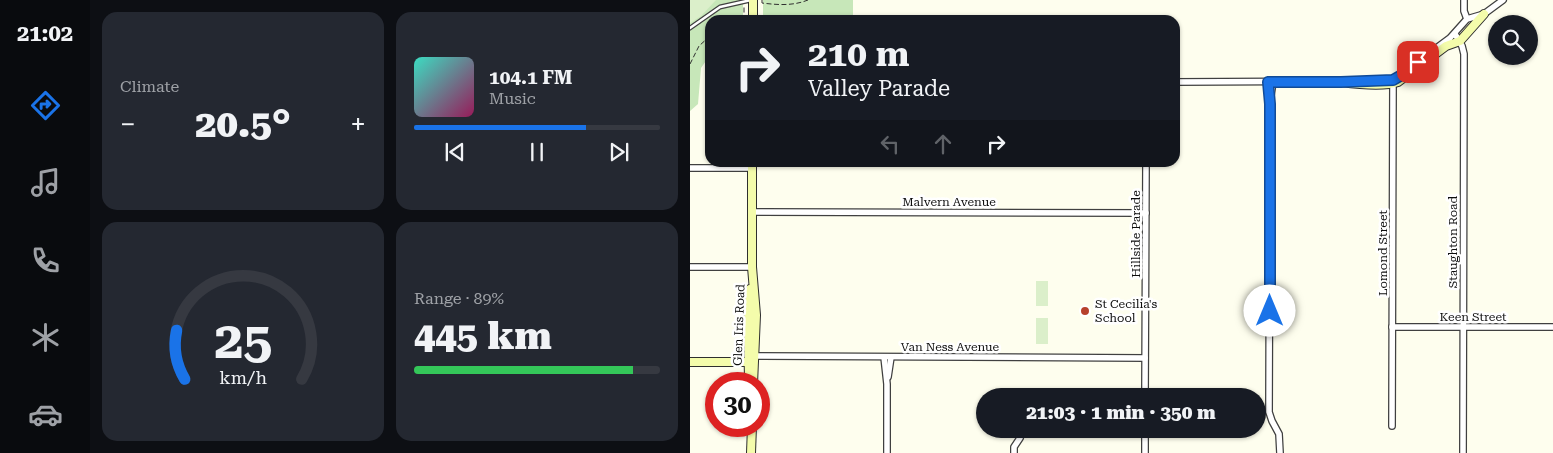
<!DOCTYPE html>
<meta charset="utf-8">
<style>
body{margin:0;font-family:"Roboto Serif",serif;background:#242831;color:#f1f3f6;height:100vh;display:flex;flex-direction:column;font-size:19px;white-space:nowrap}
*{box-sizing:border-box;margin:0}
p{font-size:16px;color:#9ea1a6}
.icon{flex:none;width:28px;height:28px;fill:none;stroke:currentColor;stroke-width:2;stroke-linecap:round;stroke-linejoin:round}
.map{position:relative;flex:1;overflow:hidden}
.side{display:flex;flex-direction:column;gap:12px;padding:12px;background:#0d0f14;width:600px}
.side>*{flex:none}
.hud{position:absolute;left:15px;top:15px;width:475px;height:152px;border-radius:15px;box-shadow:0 1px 4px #0004;background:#171b24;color:#f1f3f6;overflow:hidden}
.fabs{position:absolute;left:798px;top:15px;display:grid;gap:10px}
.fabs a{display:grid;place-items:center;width:50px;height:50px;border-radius:50%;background:#171b24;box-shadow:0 1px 4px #0004;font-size:25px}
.speed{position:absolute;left:15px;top:372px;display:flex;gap:10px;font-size:25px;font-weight:700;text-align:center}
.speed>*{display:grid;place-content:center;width:65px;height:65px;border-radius:50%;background:#171b24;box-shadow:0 1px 4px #0004;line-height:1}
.speed .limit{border:8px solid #d22;background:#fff;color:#111}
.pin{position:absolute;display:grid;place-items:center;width:42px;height:42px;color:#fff;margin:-21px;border-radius:10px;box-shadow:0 2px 8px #0006}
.me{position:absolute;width:55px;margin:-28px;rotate:0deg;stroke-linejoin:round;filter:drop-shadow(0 0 4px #0008)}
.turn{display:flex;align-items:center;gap:18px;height:105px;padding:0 20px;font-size:22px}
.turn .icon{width:65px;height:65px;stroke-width:2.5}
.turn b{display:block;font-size:35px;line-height:42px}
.lanes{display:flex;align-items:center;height:48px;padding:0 20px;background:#0003;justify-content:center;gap:25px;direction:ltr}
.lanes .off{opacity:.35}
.big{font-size:38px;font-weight:800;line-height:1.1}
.side .widget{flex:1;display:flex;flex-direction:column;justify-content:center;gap:8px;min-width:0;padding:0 18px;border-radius:15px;background:#242831}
.side .dial{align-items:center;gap:0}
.dial svg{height:130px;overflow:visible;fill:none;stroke:#363941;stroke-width:7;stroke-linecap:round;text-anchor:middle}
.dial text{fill:#f1f3f6;stroke:none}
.song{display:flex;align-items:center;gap:15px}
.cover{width:60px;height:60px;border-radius:8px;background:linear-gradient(135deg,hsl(170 70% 55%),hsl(330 70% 35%))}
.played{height:5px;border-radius:2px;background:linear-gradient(90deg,#1a73e8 70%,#363941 70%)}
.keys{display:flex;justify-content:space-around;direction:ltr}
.heat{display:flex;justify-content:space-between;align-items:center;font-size:28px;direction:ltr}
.charge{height:8px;border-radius:4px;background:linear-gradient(90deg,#34c759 89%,#363941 0)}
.side .tiles{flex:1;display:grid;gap:12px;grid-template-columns:repeat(2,1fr)}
.trip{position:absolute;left:286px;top:388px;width:290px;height:50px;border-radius:25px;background:#171b24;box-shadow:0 1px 4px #0004;font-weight:800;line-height:50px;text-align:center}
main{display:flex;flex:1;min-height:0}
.tabs{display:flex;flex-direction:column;width:90px;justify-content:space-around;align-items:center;background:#090b0e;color:#9ea1a6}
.tabs .icon{width:35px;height:35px}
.tabs .on{color:#1a73e8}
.tabs b{font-size:22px;color:#f1f3f6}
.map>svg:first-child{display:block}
.green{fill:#c7e7b9}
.pitch{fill:#dbefca}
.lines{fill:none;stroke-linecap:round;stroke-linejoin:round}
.lane-casing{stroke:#404040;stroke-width:5}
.street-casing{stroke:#404040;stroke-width:8}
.secondary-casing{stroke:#2f2f2f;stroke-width:10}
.path{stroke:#2f2f2f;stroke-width:1;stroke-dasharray:5 2.5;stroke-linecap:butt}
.lane{stroke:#fff;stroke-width:2.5}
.street{stroke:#fff;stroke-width:5.5}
.secondary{stroke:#f4fcab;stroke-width:8}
.route-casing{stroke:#114b97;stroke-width:12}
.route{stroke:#1a73e8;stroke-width:9}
.poi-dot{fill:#b7412b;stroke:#fff;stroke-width:2}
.labels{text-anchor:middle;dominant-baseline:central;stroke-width:5;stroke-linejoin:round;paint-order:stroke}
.street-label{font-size:12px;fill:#0d0d0d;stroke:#fff}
.poi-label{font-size:12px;fill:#0d0d0d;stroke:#fff;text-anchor:start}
</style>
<main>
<nav class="tabs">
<b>21:02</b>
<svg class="icon on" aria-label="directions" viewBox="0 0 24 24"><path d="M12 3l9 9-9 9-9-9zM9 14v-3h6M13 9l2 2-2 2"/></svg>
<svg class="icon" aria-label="music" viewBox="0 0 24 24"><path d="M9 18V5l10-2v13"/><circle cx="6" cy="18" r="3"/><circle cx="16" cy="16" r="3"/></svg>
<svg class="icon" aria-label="phone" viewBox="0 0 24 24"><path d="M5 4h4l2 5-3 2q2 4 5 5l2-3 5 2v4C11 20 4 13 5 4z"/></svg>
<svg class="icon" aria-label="climate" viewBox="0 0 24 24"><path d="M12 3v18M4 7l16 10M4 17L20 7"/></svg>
<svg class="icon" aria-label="car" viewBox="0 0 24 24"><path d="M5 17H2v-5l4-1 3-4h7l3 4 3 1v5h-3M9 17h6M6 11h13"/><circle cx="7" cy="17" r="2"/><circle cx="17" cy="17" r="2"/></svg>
</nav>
<section class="side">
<div class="tiles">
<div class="widget"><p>Climate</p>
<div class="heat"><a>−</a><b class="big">20.5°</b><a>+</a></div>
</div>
<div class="widget">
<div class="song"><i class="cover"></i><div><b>104.1 FM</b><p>Music</p></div></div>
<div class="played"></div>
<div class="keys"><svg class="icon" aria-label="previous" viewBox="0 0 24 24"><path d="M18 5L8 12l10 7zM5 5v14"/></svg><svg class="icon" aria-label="pause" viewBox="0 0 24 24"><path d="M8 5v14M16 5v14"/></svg><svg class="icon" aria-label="next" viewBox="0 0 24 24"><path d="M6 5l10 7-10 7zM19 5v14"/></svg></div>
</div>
<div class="widget dial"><svg viewBox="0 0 100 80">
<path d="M14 69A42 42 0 1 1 86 69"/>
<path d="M14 69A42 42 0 0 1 9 39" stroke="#1a73e8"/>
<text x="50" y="56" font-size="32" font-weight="700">25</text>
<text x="50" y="72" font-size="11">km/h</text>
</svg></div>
<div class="widget"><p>Range · 89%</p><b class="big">445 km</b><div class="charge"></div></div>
</div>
</section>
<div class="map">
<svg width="863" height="453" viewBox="0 0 863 453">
<rect width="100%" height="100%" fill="#fefeee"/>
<g class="green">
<polygon points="0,0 53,0 53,20 20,20 20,55 11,68 8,104 0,111"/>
<rect x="73" y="0" width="90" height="20"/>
</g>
<g class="pitch">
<polygon points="0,0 26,0 11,16 0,23"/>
<rect x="346" y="281" width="12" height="25"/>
<rect x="346" y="318" width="12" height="26"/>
</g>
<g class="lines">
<defs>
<polyline id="lane" points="0,28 30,7 61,0"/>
<g id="street">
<polyline points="774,0 774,11 777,19"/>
<polyline points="765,34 772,46 774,54 773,453"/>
<polyline points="663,80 696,80 706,78 760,38 777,19 794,14 813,0"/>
<polyline points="485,82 653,81"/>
<polyline points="578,82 580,104 579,412 582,421 589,434 590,453"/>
<polyline points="580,102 583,82"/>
<polyline points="0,168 62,168"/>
<polyline points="62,212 456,213"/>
<polyline points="0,267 62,267"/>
<polyline points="702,327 863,327"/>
<polyline points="64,356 455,358"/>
<polyline points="194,357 197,384 197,453"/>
<polyline points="198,377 201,357"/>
<polyline points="455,396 456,162"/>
<polyline points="702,426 703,81"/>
<polyline points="324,453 324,447 330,438"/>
<polyline points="455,453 455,429"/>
</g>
<g id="secondary">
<polyline points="63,20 63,0"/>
<path d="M651 82C666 84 694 87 708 82L756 46 770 41 794 14"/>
<polyline points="62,162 62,267 66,315 63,384"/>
<polyline points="0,362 58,362 61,359"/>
<polyline points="59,382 58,319 60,289"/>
<polyline points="61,453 62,426"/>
</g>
</defs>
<use href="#lane" class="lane-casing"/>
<use href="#street" class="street-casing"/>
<use href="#secondary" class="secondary-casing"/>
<g class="path">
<path d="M72 0V3C88 5 103 6 118 0"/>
<polyline points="54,20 54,6"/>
<polyline points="0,64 9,46 20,36"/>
</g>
<use href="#lane" class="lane"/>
<use href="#street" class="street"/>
<use href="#secondary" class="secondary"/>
</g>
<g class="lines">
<defs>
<polyline id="route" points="580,311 580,104 578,82 651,82 703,80 710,76 728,62"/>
</defs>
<use href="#route" class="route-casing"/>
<use href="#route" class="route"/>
</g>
<circle class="poi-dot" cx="395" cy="311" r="5"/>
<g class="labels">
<g class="street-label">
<text x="259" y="202">Malvern Avenue</text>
<text transform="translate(446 234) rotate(-90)">Hillside Parade</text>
<text transform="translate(763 242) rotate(-90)">Staughton Road</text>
<text transform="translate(693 253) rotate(-90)">Lomond Street</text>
<text x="783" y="317">Keen Street</text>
<text transform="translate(49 325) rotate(-88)">Glen Iris Road</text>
<text x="260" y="347">Van Ness Avenue</text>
</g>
<g class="poi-label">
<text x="405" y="304">St Cecilia's<tspan x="405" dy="14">School</tspan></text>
</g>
</g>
</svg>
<div class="fabs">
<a><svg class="icon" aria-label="search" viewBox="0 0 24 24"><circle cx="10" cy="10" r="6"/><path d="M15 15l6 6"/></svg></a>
</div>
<div class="speed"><div class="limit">30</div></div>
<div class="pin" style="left:728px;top:62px;background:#d93025"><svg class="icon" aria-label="arrive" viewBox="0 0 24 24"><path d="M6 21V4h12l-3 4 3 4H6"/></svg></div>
<svg class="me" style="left:580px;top:311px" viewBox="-20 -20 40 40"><circle r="19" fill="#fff"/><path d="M0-13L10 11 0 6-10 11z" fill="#1a73e8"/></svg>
<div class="trip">21:03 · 1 min · 350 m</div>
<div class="hud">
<div class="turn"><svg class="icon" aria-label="right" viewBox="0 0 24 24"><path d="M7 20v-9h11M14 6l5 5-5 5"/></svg><div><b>210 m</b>Valley Parade</div></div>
<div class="lanes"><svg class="icon off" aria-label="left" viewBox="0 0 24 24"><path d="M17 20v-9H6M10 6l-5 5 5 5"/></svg><svg class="icon off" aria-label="ahead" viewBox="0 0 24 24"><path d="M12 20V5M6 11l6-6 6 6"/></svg><svg class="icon" aria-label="right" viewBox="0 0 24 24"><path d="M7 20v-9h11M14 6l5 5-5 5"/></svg></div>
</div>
</div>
</main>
